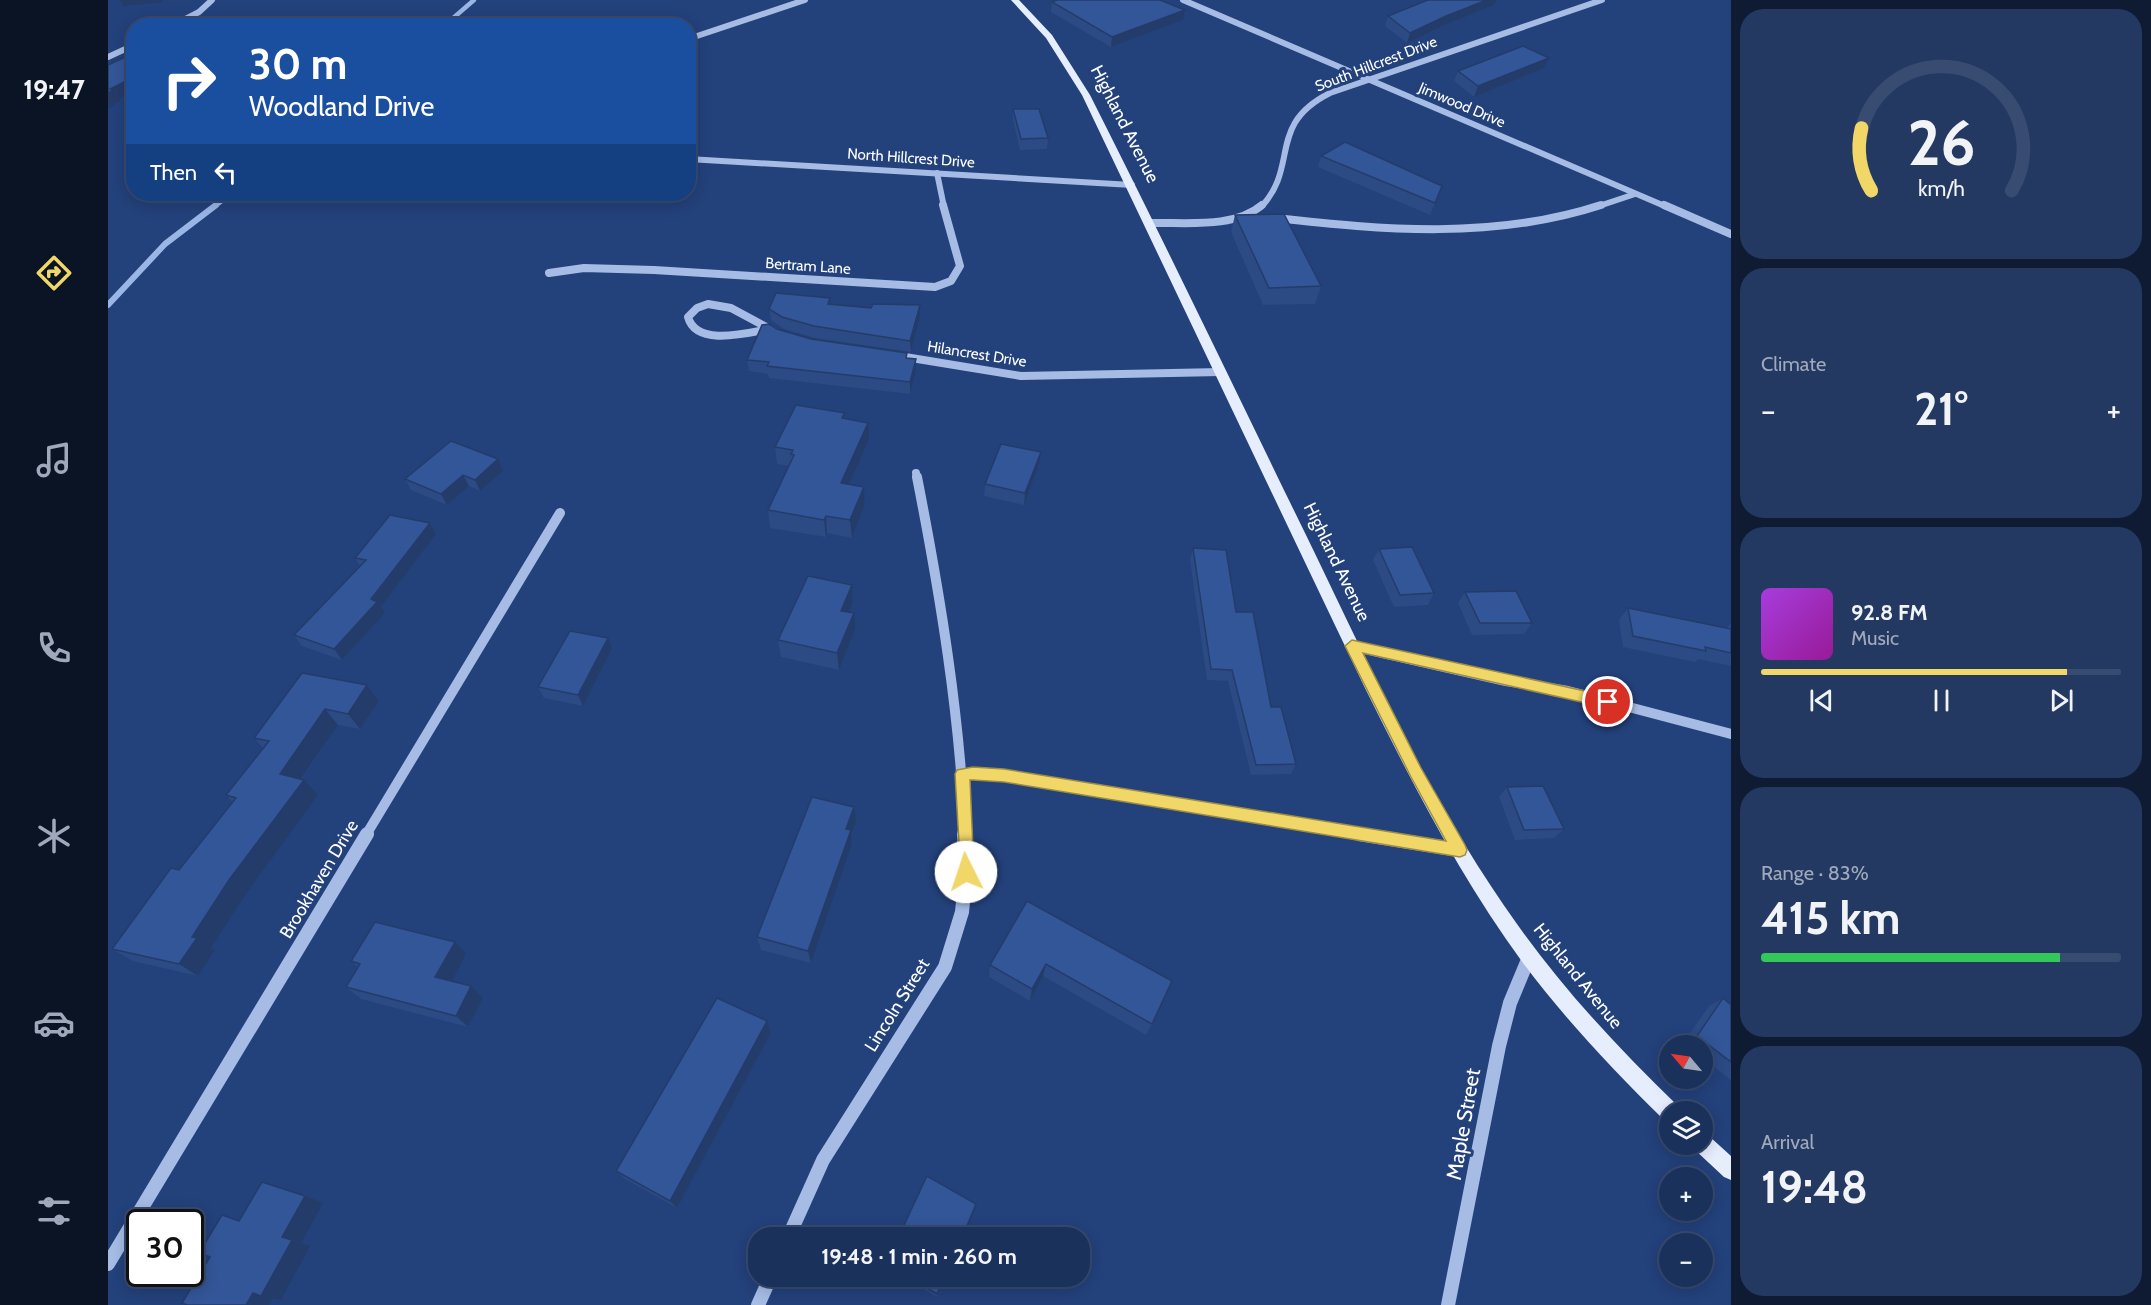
<!DOCTYPE html>
<meta charset="utf-8">
<style>
body{margin:0;font-family:Cabin,sans-serif;background:#233962;color:#f1f3f6;height:100vh;display:flex;flex-direction:column;font-size:22px;white-space:nowrap}
*{box-sizing:border-box;margin:0}
p{font-size:20px;color:#9fa9bb}
.icon{flex:none;width:33px;height:33px;fill:none;stroke:currentColor;stroke-width:2;stroke-linecap:round;stroke-linejoin:round}
.map{position:relative;flex:1;overflow:hidden}
.details{display:flex;flex-direction:column;gap:9px;padding:9px;background:#0e1b33;width:420px}
.details>*{flex:none}
.guide{position:absolute;left:18px;top:18px;width:570px;height:183px;border-radius:24px;box-shadow:0 3px 15px #0003,0 0 0 2px #384c72;background:#1a4fa0;color:#fff;overflow:hidden}
.needle{width:39px;rotate:299deg}
.buttons{position:absolute;left:1551px;top:1035px;display:grid;gap:12px}
.buttons a{display:grid;place-items:center;width:54px;height:54px;border-radius:50%;background:#1a315c;box-shadow:0 3px 15px #0003,0 0 0 2px #384c72;font-size:30px}
.speed{position:absolute;left:18px;top:1209px;display:flex;gap:12px;font-size:30px;font-weight:700;text-align:center}
.speed>*{display:grid;place-content:center;width:78px;height:78px;border-radius:50%;background:#1a315c;box-shadow:0 3px 15px #0003,0 0 0 2px #384c72;line-height:1}
.speed .limit{border:3px solid #111;border-radius:9px;background:#fff;color:#111}
.pin{position:absolute;display:grid;place-items:center;width:51px;height:51px;color:#fff;margin:-26px;border:3px solid #fff;border-radius:50%;box-shadow:0 2px 6px #0007}
.me{position:absolute;width:66px;margin:-33px;rotate:356deg;stroke-linejoin:round;filter:drop-shadow(0 0 4px #0008)}
.turn{display:flex;align-items:center;gap:21px;height:126px;padding:0 24px;font-size:27px}
.turn .icon{width:78px;height:78px;stroke-width:2.5}
.turn b{display:block;font-size:42px;line-height:51px}
.then{display:flex;align-items:center;height:57px;padding:0 24px;background:#0003;gap:12px;font-size:22px}
.big{font-size:45px;font-weight:700;line-height:1.1}
.details .card{flex:1;display:flex;flex-direction:column;justify-content:center;gap:9px;min-width:0;padding:0 21px;border-radius:24px;background:#233962}
.details .dial{align-items:center;gap:0}
.dial svg{height:156px;overflow:visible;fill:none;stroke:#384c72;stroke-width:7;stroke-linecap:round;text-anchor:middle}
.dial text{fill:#f1f3f6;stroke:none}
.song{display:flex;align-items:center;gap:18px}
.cover{width:72px;height:72px;border-radius:9px;background:linear-gradient(135deg,hsl(280 70% 55%),hsl(300 70% 35%))}
.played{height:6px;border-radius:3px;background:linear-gradient(90deg,#f0d768 85%,#384c72 85%)}
.keys{display:flex;justify-content:space-around;direction:ltr}
.heat{display:flex;justify-content:space-between;align-items:center;font-size:33px;direction:ltr}
.charge{height:9px;border-radius:4px;background:linear-gradient(90deg,#34c759 83%,#384c72 0)}
.trip{position:absolute;left:640px;top:1227px;width:342px;height:60px;border-radius:24px;background:#1a315c;box-shadow:0 3px 15px #0003,0 0 0 2px #384c72;font-weight:700;line-height:60px;text-align:center}
main{display:flex;flex:1;min-height:0}
.tabs{display:flex;flex-direction:column;width:108px;justify-content:space-around;align-items:center;background:#0a1425;color:#9fa9bb}
.tabs .icon{width:42px;height:42px}
.tabs .on{color:#f0d768}
.tabs b{font-size:27px;color:#f1f3f6}
.map>svg:first-child{display:block}
.lines{fill:none;stroke-linecap:round;stroke-linejoin:round}
.stream-far1{stroke:#9ab6e6;stroke-width:4.5}
.stream{stroke:#9ab6e6;stroke-width:6}
.minor-far3{stroke:#a6bce5;stroke-width:6}
.minor-far2{stroke:#a6bce5;stroke-width:8}
.minor-far1{stroke:#a6bce5;stroke-width:10}
.minor{stroke:#a6bce5;stroke-width:14}
.major{fill:#e6edfd;fill-rule:evenodd}
.wall{fill:#2c4a83}
.shaded-wall{fill:#243c6a}
.building{fill:#335698;stroke:#243c6a;stroke-width:1.5}
.route{fill:#f0d768;stroke:#9c8c44;stroke-width:1.5}
.labels{text-anchor:middle;dominant-baseline:central;stroke-width:6;stroke-linejoin:round;paint-order:stroke}
.far-street-label{font-size:15px;fill:#fff;stroke:#23417b}
.street-label{font-size:18px;fill:#fff;stroke:#23417b}
.near-street-label{font-size:21px;fill:#fff;stroke:#23417b}
</style>
<main>
<nav class="tabs">
<b>19:47</b>
<svg class="icon on" aria-label="directions" viewBox="0 0 24 24"><path d="M12 3l9 9-9 9-9-9zM9 14v-3h6M13 9l2 2-2 2"/></svg>
<svg class="icon" aria-label="music" viewBox="0 0 24 24"><path d="M9 18V5l10-2v13"/><circle cx="6" cy="18" r="3"/><circle cx="16" cy="16" r="3"/></svg>
<svg class="icon" aria-label="phone" viewBox="0 0 24 24"><path d="M5 4h4l2 5-3 2q2 4 5 5l2-3 5 2v4C11 20 4 13 5 4z"/></svg>
<svg class="icon" aria-label="climate" viewBox="0 0 24 24"><path d="M12 3v18M4 7l16 10M4 17L20 7"/></svg>
<svg class="icon" aria-label="car" viewBox="0 0 24 24"><path d="M5 17H2v-5l4-1 3-4h7l3 4 3 1v5h-3M9 17h6M6 11h13"/><circle cx="7" cy="17" r="2"/><circle cx="17" cy="17" r="2"/></svg>
<svg class="icon" aria-label="filters" viewBox="0 0 24 24"><path d="M4 7h16M4 17h16"/><circle cx="9" cy="7" r="2"/><circle cx="15" cy="17" r="2"/></svg>
</nav>
<div class="map">
<svg width="1623" height="1305" viewBox="0 0 1623 1305">
<rect width="100%" height="100%" fill="#23417b"/>
<g class="lines">
<g class="stream-far1">
<polyline points="336,26 366,0"/>
<polyline points="106,207 123,194"/>
</g>
<polyline class="stream" points="0,305 57,244 108,205"/>
<g class="minor-far3">
<polyline points="1075,0 1559,207"/>
<polyline points="64,26 91,12 104,0"/>
<polyline points="580,39 697,0"/>
<polyline points="0,57 26,45"/>
<polyline points="580,159 1024,185"/>
<polyline points="829,173 836,207"/>
<path d="M1153 207C1192 166 1158 125 1222 93L1494 0"/>
<polyline points="1488,207 1527,194"/>
</g>
<g class="minor-far2">
<polyline points="1556,205 1623,234"/>
<path d="M1167 218C1276 230 1386 240 1493 205"/>
<path d="M1042 223C1077 222 1126 229 1154 205"/>
<polyline points="441,273 476,268 546,270 827,287 843,281 852,266 835,205"/>
<path d="M600 304 623 308 662 329C639 333 588 347 580 317L589 308Z"/>
<polyline points="662,329 667,332"/>
<polyline points="785,355 913,376 1113,372"/>
<polyline points="808,473 809,478"/>
</g>
<g class="minor-far1">
<path d="M809 477C832 594 852 715 857 835"/>
<polyline points="1244,646 1398,681 1460,691 1623,734"/>
<polyline points="854,774 896,776 1260,835"/>
<polyline points="258,835 452,513"/>
</g>
<g class="minor">
<polyline points="1251,834 1351,850"/>
<polyline points="680,1238 715,1160 837,967 854,912 858,872 856,834"/>
<polyline points="0,1264 259,834"/>
<polyline points="650,1305 663,1276"/>
<polyline points="1340,1305 1391,1046 1402,1003 1422,955"/>
</g>
<g class="major">
<path d="M903 0H911L944 35 982 95C1056 241 1126 388 1198 535 1262 667 1323 804 1409 924 1456 990 1511 1049 1569 1105L1572 1112H1562V1122L1555 1119C1505 1070 1457 1019 1415 963 1352 877 1303 781 1256 686L974 95 938 38Z"/>
<polygon points="1594,1133 1601,1136 1623,1156 1623,1180 1616,1177 1587,1150 1584,1144 1594,1144"/>
</g>
</g>
<g class="wall">
<polygon points="944,2 1075,20 1003,47 943,12"/>
<polygon points="1386,5 1334,26 1299,43 1277,26 1280,16"/>
<polygon points="1441,58 1436,68 1366,97 1346,81 1350,71"/>
<polygon points="905,109 940,138 939,149 912,150 905,120"/>
<polygon points="1213,156 1334,186 1322,215 1210,167"/>
<polygon points="1127,215 1213,286 1207,304 1155,305 1123,232"/>
<polygon points="722,304 812,317 803,352 707,338 676,329 663,320 661,309"/>
<polygon points="669,329 703,339 799,358 808,359 808,371 802,394 661,378 660,374 641,371 639,360"/>
<polygon points="737,419 761,440 741,485 756,487 757,504 744,538 719,533 718,537 662,528 660,510 681,466 669,464 667,447"/>
<polygon points="933,452 931,464 916,505 876,496 877,484"/>
<polygon points="395,471 372,491 361,486 339,505 303,490 297,479"/>
<polygon points="322,523 328,534 273,607 277,613 234,660 194,646 186,635 252,566 247,558"/>
<polygon points="1085,548 1163,707 1188,764 1183,774 1143,775 1120,681 1099,680 1082,560"/>
<polygon points="1271,549 1326,593 1320,605 1286,607 1265,560"/>
<polygon points="744,585 745,602 740,612 747,630 731,670 673,657 670,640"/>
<polygon points="1357,592 1424,623 1416,634 1364,635 1350,603"/>
<polygon points="1520,608 1618,628 1623,624 1623,666 1590,659 1587,662 1515,647 1511,620"/>
<polygon points="504,649 475,706 436,698 430,687"/>
<polygon points="259,685 271,701 252,729 230,725 193,780 196,780 210,795 138,894 103,948 107,950 90,976 25,961 4,949 71,870 125,802 118,795 155,748 146,738"/>
<polygon points="1399,787 1456,829 1446,838 1407,840 1391,797"/>
<polygon points="748,822 743,834 744,844 703,963 653,950 649,937"/>
<polygon points="919,901 1044,1024 1038,1035 935,976 922,1001 881,977 882,965"/>
<polygon points="358,954 344,981 375,998 360,1027 253,999 238,987 250,967 243,961"/>
<polygon points="1615,998 1623,1005 1623,1080 1594,1058 1594,1046 1578,1046 1575,1043 1601,1006"/>
<polygon points="663,1033 569,1208 517,1179 508,1171"/>
<polygon points="794,1276 838,1276 829,1297"/>
</g>
<g class="shaded-wall">
<polygon points="12,0 54,0 55,2 16,6"/>
<polygon points="1379,0 1389,0 1386,5 1334,26 1299,43 1302,33 1338,16"/>
<polygon points="1077,10 1075,20 1003,47 1004,37"/>
<polygon points="1441,58 1436,68 1366,97 1370,86"/>
<polygon points="26,77 26,91 11,99 12,101 6,104 7,105 0,109 0,93 2,89"/>
<polygon points="812,305 812,317 803,352 802,341"/>
<polygon points="808,359 808,371 802,394 802,382"/>
<polygon points="760,423 761,440 734,500 733,483"/>
<polygon points="933,452 931,464 916,505 917,493"/>
<polygon points="390,459 395,471 372,491 367,480"/>
<polygon points="355,475 361,486 339,505 333,494"/>
<polygon points="756,487 757,504 744,538 742,520"/>
<polygon points="718,516 719,533 718,537 716,520"/>
<polygon points="322,523 328,534 273,607 277,613 234,660 226,649"/>
<polygon points="744,585 745,602 734,627 733,611"/>
<polygon points="746,613 747,630 731,670 729,653"/>
<polygon points="500,638 504,649 475,706 470,695"/>
<polygon points="259,685 271,701 252,729 240,714"/>
<polygon points="217,709 230,725 186,789 172,774"/>
<polygon points="196,780 210,795 138,894 103,948 107,950 90,976 71,964 84,937 121,880"/>
<polygon points="746,807 748,822 743,834 744,844 703,963 700,951 738,829"/>
<polygon points="347,942 358,954 340,989 327,977"/>
<polygon points="938,964 935,976 922,1001 924,989"/>
<polygon points="363,986 375,998 360,1027 348,1016"/>
<polygon points="659,1021 663,1033 569,1208 562,1201"/>
<polygon points="197,1196 215,1203 193,1243 202,1246 173,1300 165,1298 161,1305 138,1305 174,1237"/>
<polygon points="868,1204 867,1209 855,1238 854,1238"/>
</g>
<g class="building">
<polygon points="949,0 1052,0 1077,10 1004,37 944,2"/>
<polygon points="1320,0 1379,0 1338,16 1302,33 1280,16"/>
<polygon points="1415,46 1441,58 1370,86 1350,71"/>
<polygon points="17,57 26,59 26,77 2,89 5,90 0,93 0,65"/>
<polygon points="905,109 931,109 940,138 913,139"/>
<polygon points="1237,142 1334,186 1327,203 1213,156"/>
<polygon points="1176,214 1213,286 1161,288 1127,215"/>
<polygon points="668,293 722,298 720,304 763,308 765,304 812,305 802,341 706,326 674,317 661,309"/>
<polygon points="661,324 669,329 703,339 799,353 798,358 808,359 802,382 659,366 661,362 639,360 654,325"/>
<polygon points="688,405 737,413 734,418 760,423 733,483 756,487 742,520 718,516 716,520 660,510 686,455 683,454 685,450 667,447"/>
<polygon points="343,441 390,459 367,480 355,475 333,494 297,479"/>
<polygon points="893,444 933,452 917,493 877,484"/>
<polygon points="282,515 322,523 263,599 269,602 226,649 186,635 258,560 247,558"/>
<polygon points="1304,547 1326,593 1292,595 1271,549"/>
<polygon points="1085,548 1118,550 1128,612 1145,612 1163,707 1173,707 1188,764 1148,765 1124,670 1103,669"/>
<polygon points="700,576 744,585 733,611 746,613 729,653 670,640"/>
<polygon points="1408,591 1424,623 1372,623 1357,592"/>
<polygon points="1520,608 1623,629 1623,653 1597,647 1598,651 1525,636"/>
<polygon points="462,631 500,638 470,695 430,687"/>
<polygon points="194,673 259,685 240,714 217,709 172,774 196,780 121,880 84,937 89,938 71,964 4,949 63,868 71,870 128,798 118,795 161,741 146,738"/>
<polygon points="1435,786 1456,829 1416,830 1399,787"/>
<polygon points="704,797 746,807 738,829 743,830 700,951 649,937"/>
<polygon points="919,901 1064,981 1044,1024 938,964 924,989 882,965"/>
<polygon points="267,922 347,942 327,977 363,986 348,1016 238,987 252,964 243,961"/>
<polygon points="609,998 659,1021 562,1201 508,1171"/>
<polygon points="1615,998 1623,1005 1623,1062 1589,1036"/>
<polygon points="819,1176 868,1204 854,1238 790,1238"/>
<polygon points="154,1182 197,1196 174,1237 184,1240 153,1296 145,1293 138,1305 79,1305 74,1303 102,1257 91,1253 114,1215 131,1221"/>
<polygon points="799,1276 837,1276 829,1294"/>
</g>
<polygon class="route" points="1244,640 1500,696 1508,702 1500,708 1255,653 1313,768 1357,845 1359,850 1357,855 1352,857 896,782 865,780 862,780 866,872 864,877 858,879 853,877 847,774 849,770 865,767 896,769 1338,841 1303,777 1237,646"/>
<g class="labels">
<g class="far-street-label">
<text transform="translate(1268 64) rotate(-21)">South Hillcrest Drive</text>
<text transform="translate(1354 105) rotate(23)">Jimwood Drive</text>
<text transform="translate(803 158) rotate(4)">North Hillcrest Drive</text>
<text transform="translate(700 266) rotate(4)">Bertram Lane</text>
<text transform="translate(869 354) rotate(9)">Hilancrest Drive</text>
</g>
<g class="street-label">
<text transform="translate(1017 124) rotate(63)">Highland Avenue</text>
<text transform="translate(1229 562) rotate(64)">Highland Avenue</text>
<text transform="translate(211 879) rotate(-59)">Brookhaven Drive</text>
<text transform="translate(1470 976) rotate(51)">Highland Avenue</text>
<text transform="translate(789 1005) rotate(-58)">Lincoln Street</text>
</g>
<g class="near-street-label">
<text transform="translate(1355 1124) rotate(-80)">Maple Street</text>
</g>
</g>
</svg>
<div class="buttons">
<a><svg class="needle" viewBox="-14 -14 28 28"><path d="M0-13l5 13h-10z" fill="#e53935"/><path d="M0 13l5-13h-10z" fill="#9fa9bb"/></svg></a>
<a><svg class="icon" aria-label="layers" viewBox="0 0 24 24"><path d="M12 4l9 5-9 5-9-5zM3 14l9 5 9-5"/></svg></a>
<a>+</a>
<a>−</a>
</div>
<div class="speed"><div class="limit">30</div></div>
<div class="pin" style="left:1500px;top:702px;background:#d93025"><svg class="icon" aria-label="arrive" viewBox="0 0 24 24"><path d="M6 21V4h12l-3 4 3 4H6"/></svg></div>
<svg class="me" style="left:858px;top:872px" viewBox="-20 -20 40 40"><circle r="19" fill="#fff"/><path d="M0-13L10 11 0 6-10 11z" fill="#f0d768"/></svg>
<div class="trip">19:48 · 1 min · 260 m</div>
<div class="guide">
<div class="turn"><svg class="icon" aria-label="right" viewBox="0 0 24 24"><path d="M7 20v-9h11M14 6l5 5-5 5"/></svg><div><b>30 m</b>Woodland Drive</div></div>
<div class="then">Then<svg class="icon" aria-label="left" viewBox="0 0 24 24"><path d="M17 20v-9H6M10 6l-5 5 5 5"/></svg></div>
</div>
</div>
<section class="details">
<div class="card dial"><svg viewBox="0 0 100 80">
<path d="M14 69A42 42 0 1 1 86 69"/>
<path d="M14 69A42 42 0 0 1 9 37" stroke="#f0d768"/>
<text x="50" y="56" font-size="32" font-weight="700">26</text>
<text x="50" y="72" font-size="11">km/h</text>
</svg></div>
<div class="card"><p>Climate</p>
<div class="heat"><a>−</a><b class="big">21°</b><a>+</a></div>
</div>
<div class="card">
<div class="song"><i class="cover"></i><div><b>92.8 FM</b><p>Music</p></div></div>
<div class="played"></div>
<div class="keys"><svg class="icon" aria-label="previous" viewBox="0 0 24 24"><path d="M18 5L8 12l10 7zM5 5v14"/></svg><svg class="icon" aria-label="pause" viewBox="0 0 24 24"><path d="M8 5v14M16 5v14"/></svg><svg class="icon" aria-label="next" viewBox="0 0 24 24"><path d="M6 5l10 7-10 7zM19 5v14"/></svg></div>
</div>
<div class="card"><p>Range · 83%</p><b class="big">415 km</b><div class="charge"></div></div>
<div class="card"><p>Arrival</p><b class="big">19:48</b></div>
</section>
</main>
